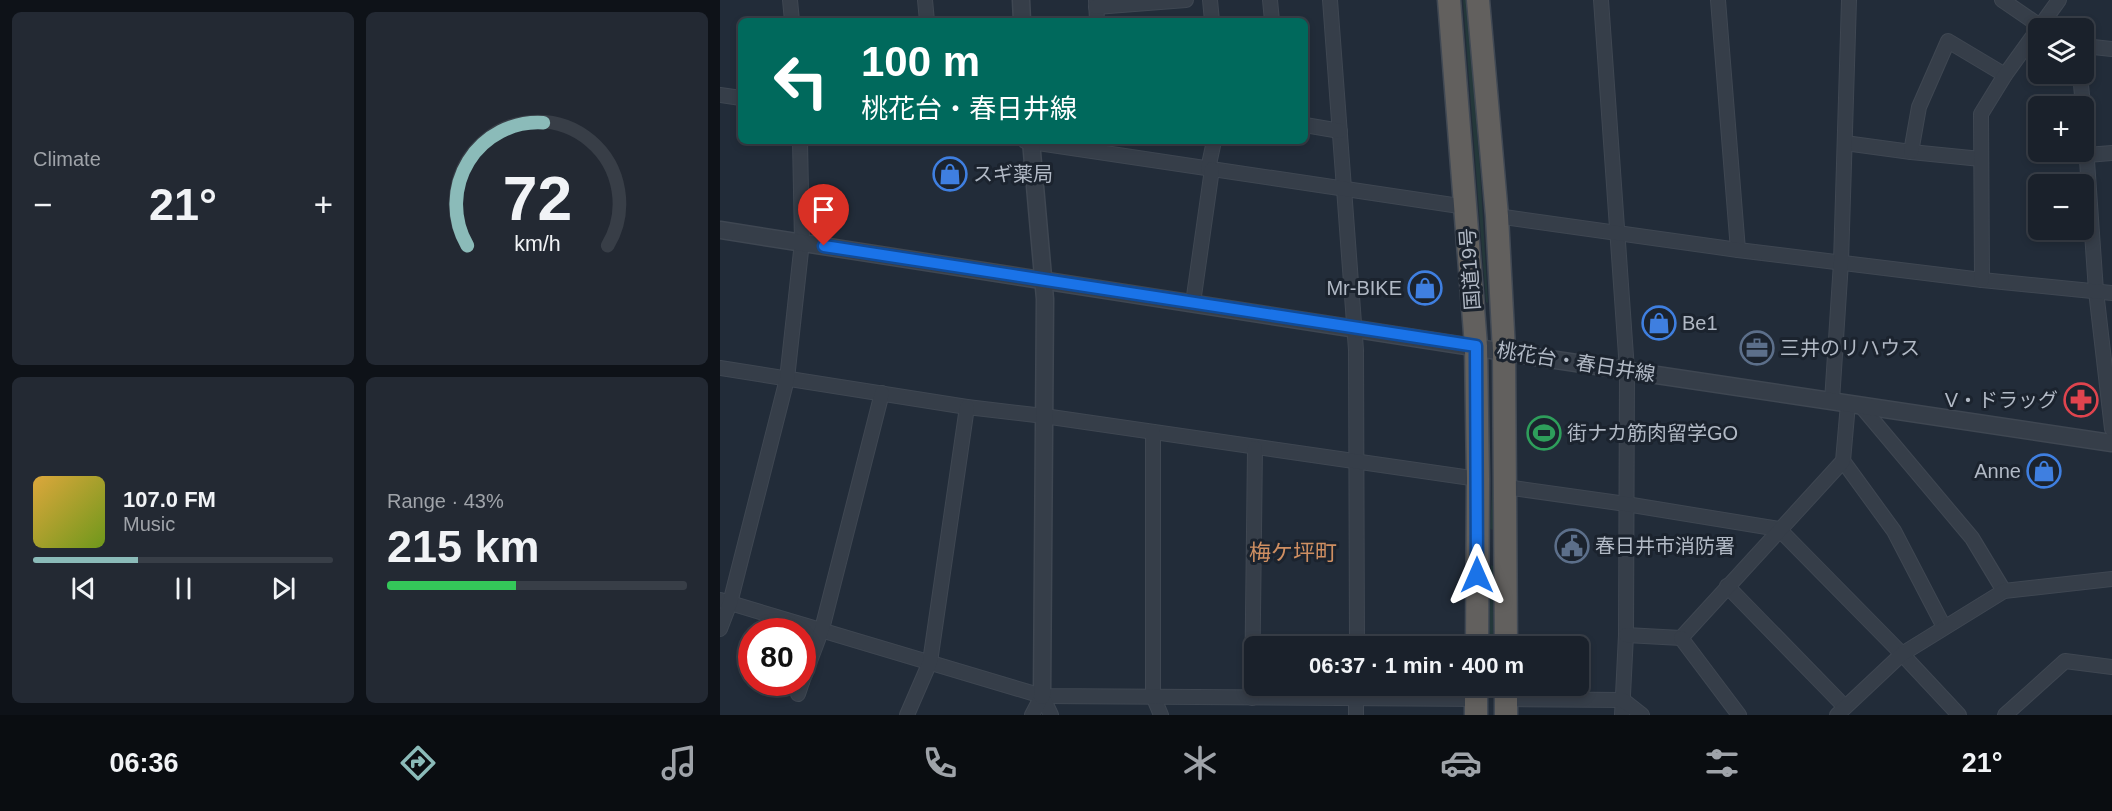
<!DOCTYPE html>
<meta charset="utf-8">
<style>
body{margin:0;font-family:Helvetica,"Noto Sans JP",sans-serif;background:#232933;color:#f1f3f6;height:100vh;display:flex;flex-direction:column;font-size:22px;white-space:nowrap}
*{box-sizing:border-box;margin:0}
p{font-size:20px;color:#9fa3a9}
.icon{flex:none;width:33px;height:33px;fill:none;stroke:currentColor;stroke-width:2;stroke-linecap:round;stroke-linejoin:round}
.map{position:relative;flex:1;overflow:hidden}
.panel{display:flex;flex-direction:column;gap:12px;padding:12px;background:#0e1218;width:720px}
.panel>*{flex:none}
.top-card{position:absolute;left:18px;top:18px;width:570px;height:126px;border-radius:9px;box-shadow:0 3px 9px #0003,0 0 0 2px #383e47;background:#00695c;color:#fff;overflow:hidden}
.fabs{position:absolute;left:1308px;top:18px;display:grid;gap:12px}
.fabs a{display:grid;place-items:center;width:66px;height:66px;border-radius:9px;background:#1a212b;box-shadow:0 3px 9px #0003,0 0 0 2px #383e47;font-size:30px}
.speed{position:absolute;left:18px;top:618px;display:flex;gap:12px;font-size:30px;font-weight:700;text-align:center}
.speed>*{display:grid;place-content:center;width:78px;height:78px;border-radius:50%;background:#1a212b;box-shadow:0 3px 9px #0003,0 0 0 2px #383e47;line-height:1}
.speed .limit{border:9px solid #d22;background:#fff;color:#111}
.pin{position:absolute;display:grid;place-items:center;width:51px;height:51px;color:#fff;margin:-62px -26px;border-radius:50% 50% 50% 0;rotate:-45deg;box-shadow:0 0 6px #0007}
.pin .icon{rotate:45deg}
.me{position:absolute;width:66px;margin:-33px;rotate:0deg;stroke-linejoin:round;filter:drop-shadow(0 0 4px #0008)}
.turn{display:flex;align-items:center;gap:21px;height:126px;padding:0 24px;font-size:27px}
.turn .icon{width:78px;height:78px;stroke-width:2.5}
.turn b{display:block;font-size:42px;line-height:51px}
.big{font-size:45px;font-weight:700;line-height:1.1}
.panel .card{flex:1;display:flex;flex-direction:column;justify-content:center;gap:9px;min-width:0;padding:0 21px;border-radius:9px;background:#232933}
.panel .dial{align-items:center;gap:0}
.dial svg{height:156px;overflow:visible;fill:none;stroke:#383e47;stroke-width:7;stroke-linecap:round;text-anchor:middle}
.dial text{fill:#f1f3f6;stroke:none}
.song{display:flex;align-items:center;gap:18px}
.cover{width:72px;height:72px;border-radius:9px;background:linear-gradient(135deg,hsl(40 70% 55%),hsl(80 70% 35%))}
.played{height:6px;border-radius:3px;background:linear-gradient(90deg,#8bbbb9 35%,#383e47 35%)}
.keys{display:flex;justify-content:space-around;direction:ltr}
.heat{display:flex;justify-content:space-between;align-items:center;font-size:33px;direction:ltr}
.charge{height:9px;border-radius:4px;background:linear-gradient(90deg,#34c759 43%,#383e47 0)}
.panel .tiles{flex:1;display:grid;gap:12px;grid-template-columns:repeat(2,1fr)}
.trip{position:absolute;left:524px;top:636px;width:345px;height:60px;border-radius:9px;background:#1a212b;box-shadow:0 3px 9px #0003,0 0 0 2px #383e47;font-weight:700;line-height:60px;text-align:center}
.tabs{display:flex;height:96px;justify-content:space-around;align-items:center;background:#0a0d11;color:#9fa3a9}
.tabs .icon{width:42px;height:42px}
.tabs .on{color:#8bbbb9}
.tabs b{font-size:27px;color:#f1f3f6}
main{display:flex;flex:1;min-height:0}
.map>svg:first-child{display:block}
.green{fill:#24383a}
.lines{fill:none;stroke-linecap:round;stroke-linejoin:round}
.minor-casing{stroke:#3f4752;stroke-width:16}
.tertiary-casing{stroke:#3f4752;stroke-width:19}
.trunk-casing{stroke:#414954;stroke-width:25}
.minor{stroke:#363e49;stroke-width:14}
.tertiary{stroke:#363e49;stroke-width:16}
.trunk{stroke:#62605e;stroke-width:22}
.route-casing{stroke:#114b97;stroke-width:15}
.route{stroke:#1a73e8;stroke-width:10}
.labels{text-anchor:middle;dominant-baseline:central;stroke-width:6;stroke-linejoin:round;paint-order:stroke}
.poi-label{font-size:20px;fill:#b1b9c5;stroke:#1b232e;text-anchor:start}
.street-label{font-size:20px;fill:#b1b9c5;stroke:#1b232e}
.quarter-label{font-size:22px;fill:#cf8f62;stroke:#1b232e}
</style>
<main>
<section class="panel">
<div class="tiles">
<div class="card"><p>Climate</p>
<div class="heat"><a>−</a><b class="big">21°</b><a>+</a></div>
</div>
<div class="card dial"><svg viewBox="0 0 100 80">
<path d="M14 69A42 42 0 1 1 86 69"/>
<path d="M14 69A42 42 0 0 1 53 6" stroke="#8bbbb9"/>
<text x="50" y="56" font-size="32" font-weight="700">72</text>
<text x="50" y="72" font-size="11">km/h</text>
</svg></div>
<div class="card">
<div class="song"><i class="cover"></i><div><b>107.0 FM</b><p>Music</p></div></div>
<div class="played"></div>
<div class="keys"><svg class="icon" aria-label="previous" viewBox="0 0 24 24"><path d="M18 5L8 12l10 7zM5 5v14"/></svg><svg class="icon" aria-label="pause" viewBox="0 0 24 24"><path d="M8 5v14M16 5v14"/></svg><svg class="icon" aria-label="next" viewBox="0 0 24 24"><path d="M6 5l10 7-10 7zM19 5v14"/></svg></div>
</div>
<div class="card"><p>Range · 43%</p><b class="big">215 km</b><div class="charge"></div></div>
</div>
</section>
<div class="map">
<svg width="1392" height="715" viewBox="0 0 1392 715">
<rect width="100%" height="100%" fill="#222c39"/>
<g class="green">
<polygon points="743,0 747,0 760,169 768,303 766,302"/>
<polygon points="775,393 774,528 772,530 770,528 773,475 773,394"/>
<polygon points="771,565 773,566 773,646 769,646"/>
</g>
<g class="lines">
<defs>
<g id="minor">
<polyline points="70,0 72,21"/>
<polyline points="205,0 207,21"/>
<polyline points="376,0 377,21"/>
<polyline points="490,0 492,21"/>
<polyline points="550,0 552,21"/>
<polyline points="610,0 636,350 637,646"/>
<polyline points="881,0 907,370 906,635 902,715"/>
<polyline points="998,0 1018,250"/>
<polyline points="1282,0 1323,28"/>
<polyline points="376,7 466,0"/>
<polyline points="1364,46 1392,49"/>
<polyline points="1360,74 1363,106"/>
<polyline points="0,95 21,98"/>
<polyline points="1364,117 1376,291 1392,429"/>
<polyline points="585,125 620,131"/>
<polyline points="305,141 746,207"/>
<polyline points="1125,143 1191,152 1261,159"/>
<polyline points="1191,152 1199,107 1228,41 1285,75"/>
<polyline points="1367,155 1392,153"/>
<polyline points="488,169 494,141"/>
<polyline points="777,216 1018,250 1262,280 1392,293"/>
<polyline points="1262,280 1261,114 1285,75 1339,0"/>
<polyline points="473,303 492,169"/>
<polyline points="0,368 247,407 324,416 758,479"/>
<polyline points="1112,401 1121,262 1129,0"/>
<polyline points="1141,406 1252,538 1284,591"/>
<polyline points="433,432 433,696 441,715"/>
<polyline points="1123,461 1174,531 1224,627"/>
<polyline points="786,487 906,504 1059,529 1182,654 1239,715"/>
<polyline points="1007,586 1125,707"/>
<polyline points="0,600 322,696 756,699"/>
<polyline points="0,629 10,603 67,379 82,242 80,141"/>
<polyline points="906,635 961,638"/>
<polyline points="961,638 1123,461 1128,404"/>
<polyline points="961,638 1019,715"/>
<polyline points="82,682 102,629 162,393"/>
<polyline points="78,694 82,682"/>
<polyline points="322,696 331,715"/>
<polyline points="532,698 535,448"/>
<polyline points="786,699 903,700 922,715"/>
<polyline points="187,715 210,662 247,407"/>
<polyline points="312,715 322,696"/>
<polyline points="636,715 636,686"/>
<polyline points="1117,715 1182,654 1284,591 1392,579"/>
<polyline points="1285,715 1345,661 1392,667"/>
</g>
<g id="tertiary">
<polyline points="301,0 302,21"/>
<polyline points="311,141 325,299 322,696"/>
<polyline points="0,230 816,357 1392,443"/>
</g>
<g id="trunk">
<polyline points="729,0 756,346 758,479 757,646"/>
<polyline points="758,0 777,216 784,351 786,646"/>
<polyline points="756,715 756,686"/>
<polyline points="786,715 786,686"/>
</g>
</defs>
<use href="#minor" class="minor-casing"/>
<use href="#tertiary" class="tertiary-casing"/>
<use href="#trunk" class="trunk-casing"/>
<use href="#minor" class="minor"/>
<use href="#tertiary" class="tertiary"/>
<use href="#trunk" class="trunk"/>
</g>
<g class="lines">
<defs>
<polyline id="route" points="104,246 756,346 757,575"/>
</defs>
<use href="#route" class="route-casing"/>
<use href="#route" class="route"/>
</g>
<defs>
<symbol id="shop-ring" viewBox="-11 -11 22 22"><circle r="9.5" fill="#1b232e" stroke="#3f7fe0" stroke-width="1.5"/><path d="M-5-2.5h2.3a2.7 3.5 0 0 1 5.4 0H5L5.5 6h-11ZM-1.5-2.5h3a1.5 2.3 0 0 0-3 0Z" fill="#3f7fe0"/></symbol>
<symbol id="office-ring" viewBox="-11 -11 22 22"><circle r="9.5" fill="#1b232e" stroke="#5c6f8a" stroke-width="1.5"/><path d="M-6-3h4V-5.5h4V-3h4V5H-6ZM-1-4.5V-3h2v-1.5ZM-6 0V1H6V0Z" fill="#5c6f8a"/></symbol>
<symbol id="pharmacy-ring" viewBox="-11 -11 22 22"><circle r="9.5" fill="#1b232e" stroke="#e0444e" stroke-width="1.5"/><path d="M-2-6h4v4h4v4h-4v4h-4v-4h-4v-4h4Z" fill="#e0444e"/></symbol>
<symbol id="stadium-ring" viewBox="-11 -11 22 22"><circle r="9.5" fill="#1b232e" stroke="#2e9e5b" stroke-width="1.5"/><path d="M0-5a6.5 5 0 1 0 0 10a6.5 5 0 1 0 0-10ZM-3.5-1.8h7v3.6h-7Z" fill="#2e9e5b"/></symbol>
<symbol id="civic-ring" viewBox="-11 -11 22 22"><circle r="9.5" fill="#1b232e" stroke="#5c6f8a" stroke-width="1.5"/><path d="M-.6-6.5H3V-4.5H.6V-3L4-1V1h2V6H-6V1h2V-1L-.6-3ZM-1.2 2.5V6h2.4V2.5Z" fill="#5c6f8a"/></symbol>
</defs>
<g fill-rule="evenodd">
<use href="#shop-ring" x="211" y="155" width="38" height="38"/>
<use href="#shop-ring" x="686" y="269" width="38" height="38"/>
<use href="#shop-ring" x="920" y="304" width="38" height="38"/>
<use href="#office-ring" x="1018" y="329" width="38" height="38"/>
<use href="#pharmacy-ring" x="1342" y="381" width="38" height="38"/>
<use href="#stadium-ring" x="805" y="414" width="38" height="38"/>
<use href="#shop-ring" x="1305" y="452" width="38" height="38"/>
<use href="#civic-ring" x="833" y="527" width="38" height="38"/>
</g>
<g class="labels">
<g class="poi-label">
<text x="253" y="174">スギ薬局</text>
<text x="682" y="288" text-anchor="end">Mr-BIKE</text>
<text x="962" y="323">Be1</text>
<text x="1060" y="348">三井のリハウス</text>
<text x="1338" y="400" text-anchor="end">V・ドラッグ</text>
<text x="847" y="433">街ナカ筋肉留学GO</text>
<text x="1301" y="471" text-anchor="end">Anne</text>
<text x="875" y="546">春日井市消防署</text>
</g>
<g class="street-label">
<text transform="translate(750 269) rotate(-94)">国道19号</text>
<text transform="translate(856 362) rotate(9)">桃花台・春日井線</text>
</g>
<g class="quarter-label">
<text x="573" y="552">梅ケ坪町</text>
</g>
</g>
</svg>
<div class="fabs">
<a><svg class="icon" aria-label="layers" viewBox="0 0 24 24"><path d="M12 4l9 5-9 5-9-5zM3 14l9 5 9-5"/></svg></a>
<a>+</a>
<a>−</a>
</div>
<div class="speed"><div class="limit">80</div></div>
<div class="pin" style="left:104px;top:246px;background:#d93025"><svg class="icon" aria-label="arrive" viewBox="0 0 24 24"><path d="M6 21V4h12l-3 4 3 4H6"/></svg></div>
<svg class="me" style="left:757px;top:575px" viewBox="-20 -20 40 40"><path d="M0-17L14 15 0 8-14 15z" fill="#1a73e8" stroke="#fff" stroke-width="4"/></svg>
<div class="trip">06:37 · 1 min · 400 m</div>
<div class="top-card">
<div class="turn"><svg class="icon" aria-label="left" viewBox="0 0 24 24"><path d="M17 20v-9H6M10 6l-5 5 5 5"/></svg><div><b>100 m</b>桃花台・春日井線</div></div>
</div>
</div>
</main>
<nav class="tabs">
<b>06:36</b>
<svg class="icon on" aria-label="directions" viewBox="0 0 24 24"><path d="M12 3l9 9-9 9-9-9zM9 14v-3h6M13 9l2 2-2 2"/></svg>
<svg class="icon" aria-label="music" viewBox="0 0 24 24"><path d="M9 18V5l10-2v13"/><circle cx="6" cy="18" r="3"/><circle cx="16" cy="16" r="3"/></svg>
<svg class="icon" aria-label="phone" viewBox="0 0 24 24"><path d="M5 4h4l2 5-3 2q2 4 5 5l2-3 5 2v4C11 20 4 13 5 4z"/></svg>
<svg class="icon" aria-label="climate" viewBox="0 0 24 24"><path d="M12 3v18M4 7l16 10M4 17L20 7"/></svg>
<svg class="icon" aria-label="car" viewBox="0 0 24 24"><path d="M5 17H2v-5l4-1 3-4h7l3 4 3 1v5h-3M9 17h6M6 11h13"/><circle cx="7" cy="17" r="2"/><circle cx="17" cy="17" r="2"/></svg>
<svg class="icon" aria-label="filters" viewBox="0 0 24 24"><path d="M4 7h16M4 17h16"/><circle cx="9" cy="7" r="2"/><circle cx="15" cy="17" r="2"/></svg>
<b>21°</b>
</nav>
